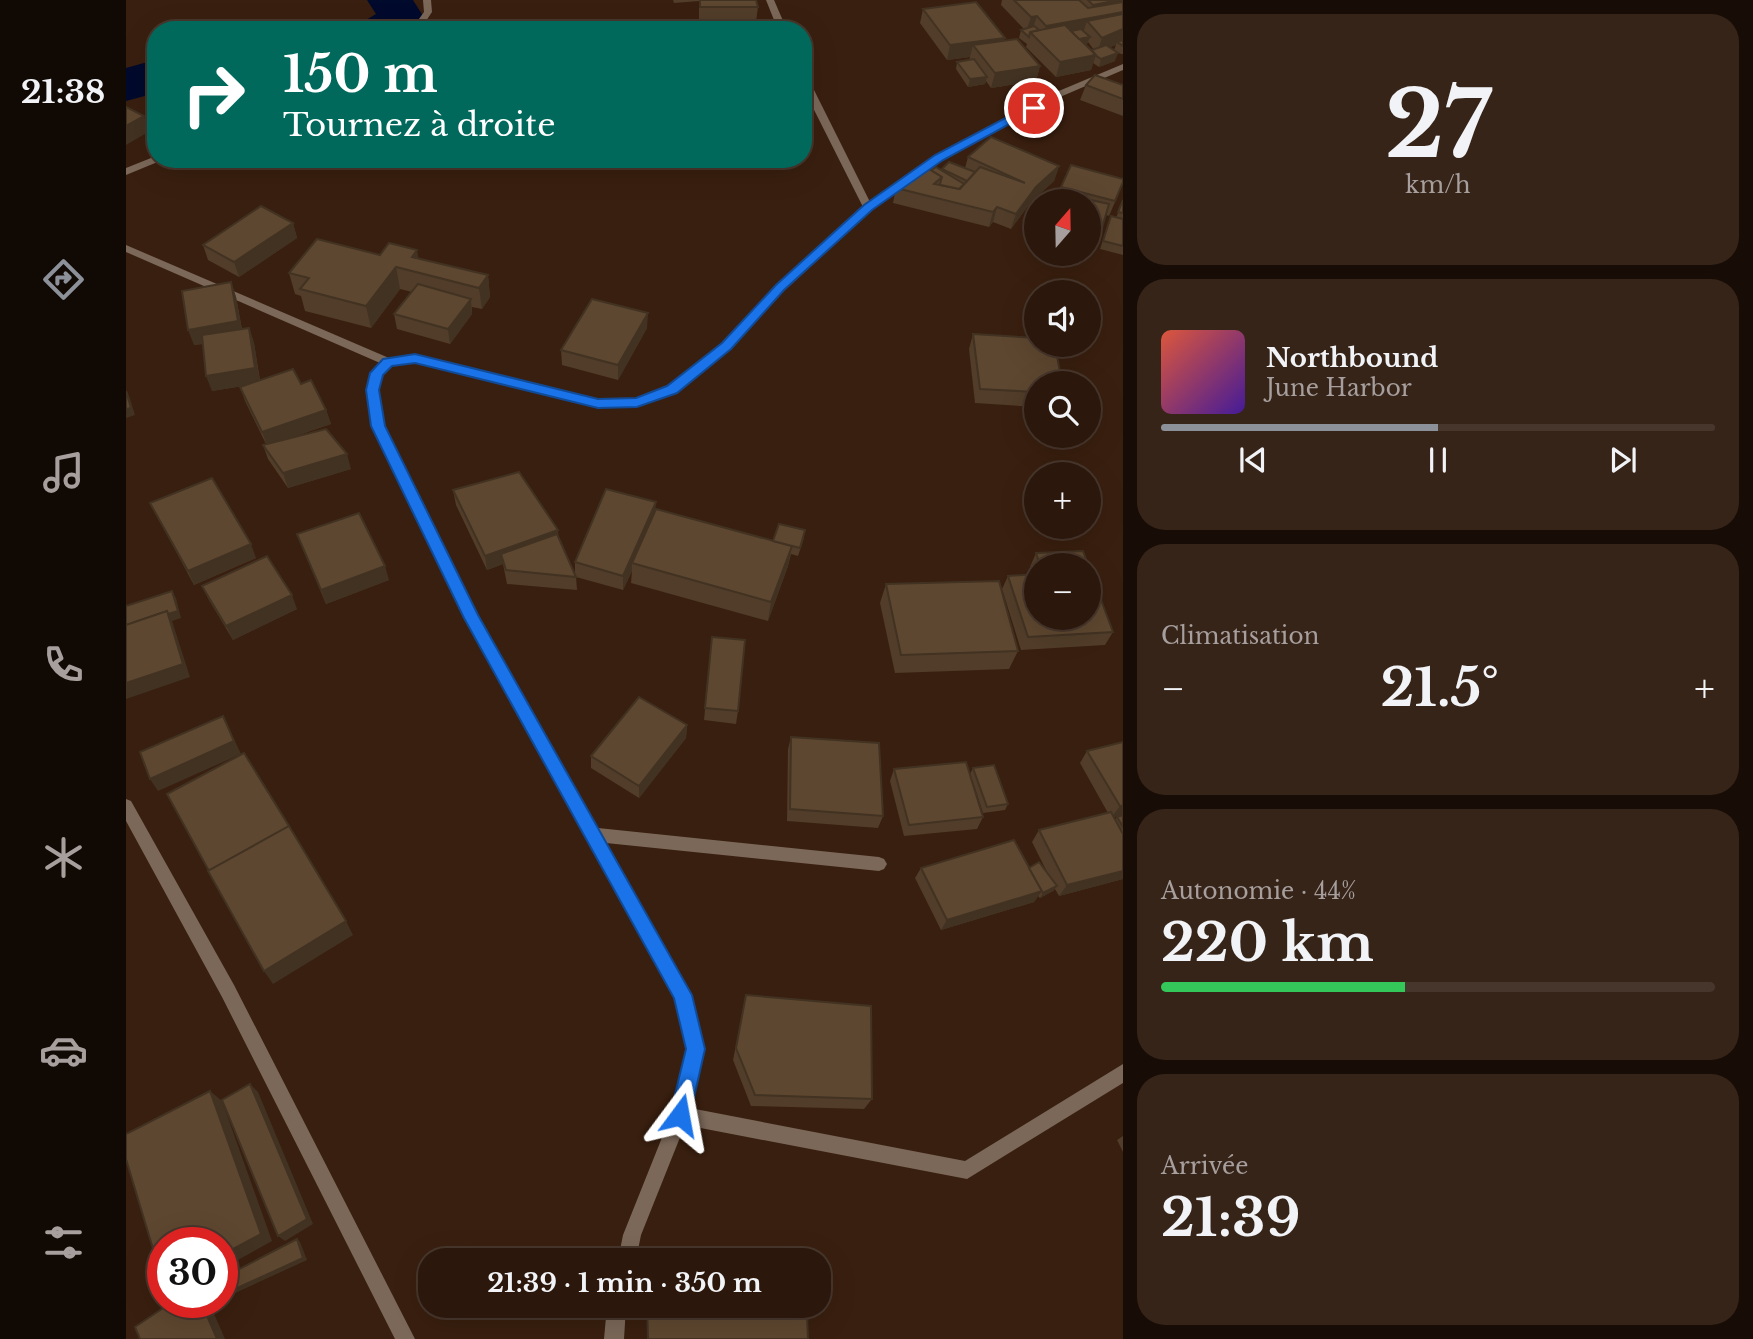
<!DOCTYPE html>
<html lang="fr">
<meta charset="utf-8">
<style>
body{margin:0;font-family:"Libre Baskerville",serif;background:#372419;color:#f1f3f6;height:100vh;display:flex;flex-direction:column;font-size:26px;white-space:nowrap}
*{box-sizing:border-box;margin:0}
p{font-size:23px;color:#a69f9d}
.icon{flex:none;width:38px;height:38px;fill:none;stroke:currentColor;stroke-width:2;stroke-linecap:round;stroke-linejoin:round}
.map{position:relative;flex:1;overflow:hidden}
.panel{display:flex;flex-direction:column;gap:14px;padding:14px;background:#180d06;width:630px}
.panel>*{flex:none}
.banner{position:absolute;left:21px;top:21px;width:665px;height:147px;border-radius:28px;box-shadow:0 7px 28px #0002,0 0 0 2px #47362c;background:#00695c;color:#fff;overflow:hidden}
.needle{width:46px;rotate:20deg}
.fabs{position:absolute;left:898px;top:189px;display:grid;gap:14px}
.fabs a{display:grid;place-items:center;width:77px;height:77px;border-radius:50%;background:#2b170b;box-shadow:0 7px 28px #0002,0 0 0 2px #47362c;font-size:35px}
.speed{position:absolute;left:21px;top:1227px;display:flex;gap:14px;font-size:35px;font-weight:700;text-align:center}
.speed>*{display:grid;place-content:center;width:91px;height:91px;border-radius:50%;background:#2b170b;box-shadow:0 7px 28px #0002,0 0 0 2px #47362c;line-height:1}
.speed .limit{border:10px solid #d22;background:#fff;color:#111}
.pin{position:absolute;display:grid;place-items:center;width:60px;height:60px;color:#fff;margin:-30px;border:4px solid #fff;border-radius:50%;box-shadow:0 2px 7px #0007}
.me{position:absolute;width:77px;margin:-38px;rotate:13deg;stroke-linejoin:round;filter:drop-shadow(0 0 5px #0008)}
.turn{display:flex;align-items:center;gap:24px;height:147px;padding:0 21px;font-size:32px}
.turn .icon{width:91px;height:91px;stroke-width:2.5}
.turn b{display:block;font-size:49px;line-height:60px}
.big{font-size:52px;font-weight:700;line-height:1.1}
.panel .card{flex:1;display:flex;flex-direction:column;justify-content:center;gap:10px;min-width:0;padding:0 24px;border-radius:28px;background:#372419}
.panel .dial{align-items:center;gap:0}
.dial b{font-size:91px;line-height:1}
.song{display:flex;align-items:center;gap:21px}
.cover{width:84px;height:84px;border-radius:10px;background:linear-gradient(135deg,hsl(10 70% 55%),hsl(260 70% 35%))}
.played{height:7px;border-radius:4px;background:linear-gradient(90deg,#8c9099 50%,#47362c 50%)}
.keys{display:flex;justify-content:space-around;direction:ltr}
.heat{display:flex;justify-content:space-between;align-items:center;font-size:38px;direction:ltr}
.charge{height:10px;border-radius:5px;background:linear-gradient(90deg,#34c759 44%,#47362c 0)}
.trip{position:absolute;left:292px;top:1248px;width:413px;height:70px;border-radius:28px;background:#2b170b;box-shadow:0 7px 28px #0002,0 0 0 2px #47362c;font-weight:700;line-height:70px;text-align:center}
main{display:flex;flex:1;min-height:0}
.menu{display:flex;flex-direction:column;width:126px;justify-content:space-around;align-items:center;background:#110904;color:#a69f9d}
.menu .icon{width:49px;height:49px}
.menu .current{color:#8c9099}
.menu b{font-size:32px;color:#f1f3f6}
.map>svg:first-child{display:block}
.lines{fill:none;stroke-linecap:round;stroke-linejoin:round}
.river{fill:#000a2c;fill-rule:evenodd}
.street{fill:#7b6859;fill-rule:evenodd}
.wall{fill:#513d29;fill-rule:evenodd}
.shaded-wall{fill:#423222}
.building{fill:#5e4730;stroke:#423222;stroke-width:2}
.route{fill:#1a73e8;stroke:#114b97;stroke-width:2}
</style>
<main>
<nav class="menu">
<b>21:38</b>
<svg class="icon current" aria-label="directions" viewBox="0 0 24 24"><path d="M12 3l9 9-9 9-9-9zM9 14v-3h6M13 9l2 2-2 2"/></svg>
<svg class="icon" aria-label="music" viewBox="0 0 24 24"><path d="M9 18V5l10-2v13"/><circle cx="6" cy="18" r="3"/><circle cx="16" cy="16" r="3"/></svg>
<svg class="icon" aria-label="phone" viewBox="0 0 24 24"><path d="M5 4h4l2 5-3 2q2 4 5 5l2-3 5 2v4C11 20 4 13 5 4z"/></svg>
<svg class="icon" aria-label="climate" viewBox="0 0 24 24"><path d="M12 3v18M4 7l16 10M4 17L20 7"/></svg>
<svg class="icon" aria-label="car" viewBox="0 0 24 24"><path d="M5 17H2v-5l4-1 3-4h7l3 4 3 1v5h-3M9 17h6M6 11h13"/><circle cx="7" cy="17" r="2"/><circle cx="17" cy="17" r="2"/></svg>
<svg class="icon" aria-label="filters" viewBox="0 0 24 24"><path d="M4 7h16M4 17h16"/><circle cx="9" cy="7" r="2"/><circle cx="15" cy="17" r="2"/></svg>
</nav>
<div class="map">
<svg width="997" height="1339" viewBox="0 0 997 1339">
<rect width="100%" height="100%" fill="#391f0f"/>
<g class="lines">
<g class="river">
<polygon points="241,0 287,0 299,19 291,30 233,30 240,20 250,14"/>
<polygon points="18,63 30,63 30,93 0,101 0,68"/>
</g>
<g class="street">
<polygon points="297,0 305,0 306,12 294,30 285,30 298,12"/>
<polygon points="640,0 648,0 661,30 652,30"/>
<polygon points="997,64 997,70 934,97 817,159 746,210 658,291 604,349 550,393 511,407 472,408 289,362 265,365 256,375 252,390 258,426 351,615 472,828 753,857 758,859 761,864 758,869 753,871 480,843 565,995 579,1049 564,1108 839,1161 997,1064 997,1083 841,1179 559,1125 515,1235 510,1260 492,1260 497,1235 545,1115 561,1049 549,997 340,622 246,426 240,390 245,373 254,363 0,252 0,245 263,358 289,354 472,400 510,399 542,387 596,343 650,285 737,207 677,88 677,75 682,78 744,202 809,155 928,93"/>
<polygon points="30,156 30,159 35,159 34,161 0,175 0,168"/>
<polygon points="0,799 5,801 108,985 289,1339 269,1339 96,997 0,821"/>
<polygon points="481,1306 500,1306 498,1339 478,1339"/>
</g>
</g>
<g class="wall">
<polygon points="547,0 630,0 632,7 630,22 573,22 573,1 548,3"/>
<path d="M876 0H997V54H995L988 50 990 45 983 47 989 61 973 67 967 63 965 70 930 77 900 47 901 44 893 38 895 30 898 29 875 5ZM962 42 968 50H966L960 45 961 44Z"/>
<polygon points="797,9 879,38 878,40 914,66 910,81 865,88 860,81 859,84 842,87 830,69 831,62 843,60 844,57 821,60 794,23"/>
<polygon points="960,85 997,85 997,116 954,100"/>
<polygon points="842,157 933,166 928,181 905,202 885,229 867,222 863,227 767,203 770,188 805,170 816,171 816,169 839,168"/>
<polygon points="935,187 992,195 983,216 980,215 975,231 970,246 962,245 962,201 930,201"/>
<polygon points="997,200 997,255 974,249 985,216 990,218"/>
<polygon points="167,223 171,238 113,277 82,260 77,245"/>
<polygon points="254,255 293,259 362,275 364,297 356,309 346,307 346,314 324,344 271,329 268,314 286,292 274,289 245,328 179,311 175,296 169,294 163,273"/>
<polygon points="105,282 110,297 116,329 123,328 128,343 134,380 175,384 200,410 205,424 167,437 225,469 162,488 142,459 137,445 140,444 119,401 114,387 117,386 86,391 77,344 68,345"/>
<polygon points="521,328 492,380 436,365 435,350"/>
<polygon points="847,334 910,383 910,407 849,403 843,349"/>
<polygon points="327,490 432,535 449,574 449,562 530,510 647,541 678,538 672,556 665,554 662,566 642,621 505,583 506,571 497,590 450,577 451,590 381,584 377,564 361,570 330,505"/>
<polygon points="24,503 130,558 68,585"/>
<polygon points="171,534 263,580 200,604"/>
<polygon points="910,553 962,565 910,565 910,618 987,632 979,645 895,650 876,589 882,576 906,574 904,567"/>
<polygon points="760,584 892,651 883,669 769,673 754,603"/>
<polygon points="76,586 171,609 107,640 83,600"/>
<polygon points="586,637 612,711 610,724 578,720"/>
<polygon points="561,725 560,738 513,798 465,768 465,756"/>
<polygon points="665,737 757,816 752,828 661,821 662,749"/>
<polygon points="997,742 997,815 988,817 989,820 991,817 997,815 997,879 933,896 929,889 927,891 914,898 912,896 908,902 815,930 789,878 795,868 903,868 921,872 906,842 913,830 982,813 954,763 961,751"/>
<polygon points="847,768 882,804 879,810 857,813 846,779 857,817 851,829 778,836 764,781 768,769 844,774"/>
<polygon points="620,995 746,1099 738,1109 625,1106 607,1060"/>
<polygon points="997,1136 997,1152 991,1140"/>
</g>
<g class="shaded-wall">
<polygon points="993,0 997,0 997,26 961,21 957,33 918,35 920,26 962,18 967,5"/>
<polygon points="911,16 906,31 900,32 905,17"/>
<polygon points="997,29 997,42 991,42 990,45 971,53 976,38"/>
<polygon points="964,37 961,44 948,47 951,39"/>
<polygon points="879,38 875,53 847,45 844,57 821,60 824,45"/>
<polygon points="992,53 989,61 973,67 975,59"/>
<polygon points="970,55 965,70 930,77 934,62"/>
<polygon points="914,66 910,81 865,88 869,73"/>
<polygon points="861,77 859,84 842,87 844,79"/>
<polygon points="18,116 24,131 0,145 0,126"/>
<polygon points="933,166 928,181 905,202 885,229 890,214 910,187"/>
<polygon points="871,207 867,222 863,227 867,212"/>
<polygon points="167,223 171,238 113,277 108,262"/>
<polygon points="291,250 295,272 286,257"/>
<polygon points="270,267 274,289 245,328 240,306"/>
<polygon points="362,275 364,297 356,309 353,288"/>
<polygon points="105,282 110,297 117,336 68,345 62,330"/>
<polygon points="345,299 346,314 324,344 322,329"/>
<polygon points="522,313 521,328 492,380 492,365"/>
<polygon points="123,328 128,343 134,383 86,391 80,376"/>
<polygon points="1,391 4,399 9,415 0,418"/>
<polygon points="200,410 205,424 141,446 136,432"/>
<polygon points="221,454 225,469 162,488 157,473"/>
<polygon points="530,502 529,516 506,563 506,571 497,590 497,576"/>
<polygon points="432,530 433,544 375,554 377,564 361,570 359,556"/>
<polygon points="125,544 130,558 68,585 62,571"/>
<polygon points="666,546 662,566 642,621 645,602"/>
<polygon points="259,566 263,580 200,604 195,590"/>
<polygon points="46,591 50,598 55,618 46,621 64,677 0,699 0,628"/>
<polygon points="166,595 171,609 107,640 100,626"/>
<polygon points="97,716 115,754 32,791 24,779"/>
<polygon points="561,725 560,738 513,798 513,786"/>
<polygon points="994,806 997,806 997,815 985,818"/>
<polygon points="997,871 997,879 933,896 941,885"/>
<polygon points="931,886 927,891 914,898 917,893"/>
<polygon points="916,891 908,902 815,930 821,920"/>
<polygon points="220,921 227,935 147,984 138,971"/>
<polygon points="124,1084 132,1092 187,1224 159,1241 152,1236"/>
<polygon points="84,1091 96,1101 146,1241 96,1269 96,1255"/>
<polygon points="171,1239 174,1242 181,1260 96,1299 96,1295"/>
<polygon points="75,1302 83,1302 99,1339 91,1339"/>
</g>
<g class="building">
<polygon points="574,0 630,0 632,7 574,7"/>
<polygon points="888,0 953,0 962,8 997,2 997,12 920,26 911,16 905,17"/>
<polygon points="962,0 993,0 967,5"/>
<polygon points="850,2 879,38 824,45 797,9"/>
<polygon points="997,14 997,29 976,38 961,21"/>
<polygon points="939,25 970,55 934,62 904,32"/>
<polygon points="908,26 913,30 904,32 903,37 895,30"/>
<polygon points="955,29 964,37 953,39 945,31"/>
<polygon points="891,39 914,66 869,73 847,45"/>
<polygon points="997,40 997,46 991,42"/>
<polygon points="980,45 992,53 975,59 969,55 970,55 966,50"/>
<polygon points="848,59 861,77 844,79 831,62"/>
<polygon points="969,75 997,85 997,99 960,85"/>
<polygon points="0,107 18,116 0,126"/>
<polygon points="865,137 933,166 910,187 890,214 871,207 867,212 770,188 800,167 816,177 808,184 834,189 854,167 899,183 842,157"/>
<polygon points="823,162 849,172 841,181 816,169"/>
<polygon points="945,165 997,179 997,182 989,201 935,187"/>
<polygon points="810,167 838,184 833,189 815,185 814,184 816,177 805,170"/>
<polygon points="933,193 983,204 975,231 962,228 962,201 930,201"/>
<polygon points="997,200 997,213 992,212"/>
<polygon points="135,206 167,223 108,262 77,245"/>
<polygon points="985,216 997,219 997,246 977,241"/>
<polygon points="191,239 254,255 263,243 291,250 286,257 362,275 353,288 270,267 240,306 174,289 183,278 163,273"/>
<polygon points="105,282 112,321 62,330 56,291"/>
<polygon points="292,284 345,299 322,329 268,314"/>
<polygon points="466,299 522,313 492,365 435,350"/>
<polygon points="123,328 129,368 80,376 76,335"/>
<polygon points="847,334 910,338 910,345 929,345 936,383 910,383 910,392 854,389"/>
<polygon points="167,369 175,384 185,380 200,410 136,432 114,387"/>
<polygon points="0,391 5,408 0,409"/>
<polygon points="200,429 221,454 157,473 137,445"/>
<polygon points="393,472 432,530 359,556 327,490"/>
<polygon points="86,478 125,544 62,571 24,503"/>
<polygon points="480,489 530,502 497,576 449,562"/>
<polygon points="530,509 666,546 645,602 506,563"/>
<polygon points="233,513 259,566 195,590 171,534"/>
<polygon points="653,524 679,530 674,548 647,541"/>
<polygon points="431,534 450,577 380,570 375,554"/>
<polygon points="957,551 962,565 914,565 910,553"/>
<polygon points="141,556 166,595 100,626 76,586"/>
<polygon points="962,565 987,632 902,637 882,576 910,574 910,618 962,618"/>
<polygon points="873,581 892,651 775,655 760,584"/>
<polygon points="46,591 52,611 42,614 41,611 0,625 0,606"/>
<polygon points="41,611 57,664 0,683 0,625"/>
<polygon points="586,637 619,640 612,711 579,708"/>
<polygon points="513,697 561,725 513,786 465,756"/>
<polygon points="97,716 108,741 24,779 14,752"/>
<polygon points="665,737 753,743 757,816 664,809"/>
<polygon points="997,742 997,806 994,806 961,751"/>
<polygon points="118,753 163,826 83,871 41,794"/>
<polygon points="840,762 857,817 783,825 768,769"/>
<polygon points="868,765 882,804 861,807 847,768"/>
<polygon points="985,812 997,834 997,871 941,885 913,830"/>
<polygon points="997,815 997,827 991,817"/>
<polygon points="163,826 220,921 138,971 82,871"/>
<polygon points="888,840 916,891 821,920 795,868"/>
<polygon points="913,862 931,886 917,893 903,868"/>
<polygon points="620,995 745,1006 746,1099 629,1095 610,1048"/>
<polygon points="124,1084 181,1219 152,1236 96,1100"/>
<polygon points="84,1091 135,1234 96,1255 96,1242 37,1242 37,1282 0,1159 0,1134"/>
<polygon points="171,1239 177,1258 96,1295 96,1278"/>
<polygon points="46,1302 75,1302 91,1339 14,1339 9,1327"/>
<polygon points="521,1306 622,1306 622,1315 681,1315 682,1339 522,1339"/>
</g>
<polygon class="route" points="904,105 913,108 817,160 746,210 658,290 605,349 551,393 511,407 472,408 289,363 266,366 257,375 253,390 259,426 352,615 566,995 579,1049 564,1115 561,1122 554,1125 547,1122 544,1115 560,1049 548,998 338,618 245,426 240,390 244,373 257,359 289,354 472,399 510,398 541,386 596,343 650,285 738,205 809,155"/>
</svg>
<div class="fabs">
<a><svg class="needle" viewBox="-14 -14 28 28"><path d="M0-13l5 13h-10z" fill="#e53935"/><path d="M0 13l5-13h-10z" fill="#a69f9d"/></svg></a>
<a><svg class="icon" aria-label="sound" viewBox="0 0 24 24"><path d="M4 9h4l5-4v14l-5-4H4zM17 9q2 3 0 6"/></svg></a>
<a><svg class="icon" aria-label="search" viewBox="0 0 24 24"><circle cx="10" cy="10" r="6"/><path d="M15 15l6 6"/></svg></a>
<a>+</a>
<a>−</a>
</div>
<div class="speed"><div class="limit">30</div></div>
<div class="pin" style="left:908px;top:108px;background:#d93025"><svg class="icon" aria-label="arrive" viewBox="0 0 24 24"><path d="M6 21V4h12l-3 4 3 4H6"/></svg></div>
<svg class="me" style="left:554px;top:1115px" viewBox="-20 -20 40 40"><path d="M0-17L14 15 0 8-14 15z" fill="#1a73e8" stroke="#fff" stroke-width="4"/></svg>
<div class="trip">21:39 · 1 min · 350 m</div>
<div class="banner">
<div class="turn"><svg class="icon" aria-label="right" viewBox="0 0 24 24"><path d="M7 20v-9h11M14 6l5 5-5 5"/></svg><div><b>150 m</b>Tournez à droite</div></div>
</div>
</div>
<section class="panel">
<div class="card dial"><b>27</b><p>km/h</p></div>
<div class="card">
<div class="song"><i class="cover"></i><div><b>Northbound</b><p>June Harbor</p></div></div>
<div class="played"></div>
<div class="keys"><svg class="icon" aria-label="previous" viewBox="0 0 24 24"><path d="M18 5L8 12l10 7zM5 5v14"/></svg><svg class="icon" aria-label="pause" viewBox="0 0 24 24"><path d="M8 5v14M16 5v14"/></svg><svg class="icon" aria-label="next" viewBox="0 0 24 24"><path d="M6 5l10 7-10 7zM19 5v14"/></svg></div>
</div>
<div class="card"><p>Climatisation</p>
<div class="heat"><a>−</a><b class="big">21.5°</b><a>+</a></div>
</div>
<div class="card"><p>Autonomie · 44%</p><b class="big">220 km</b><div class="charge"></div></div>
<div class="card"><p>Arrivée</p><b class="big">21:39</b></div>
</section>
</main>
